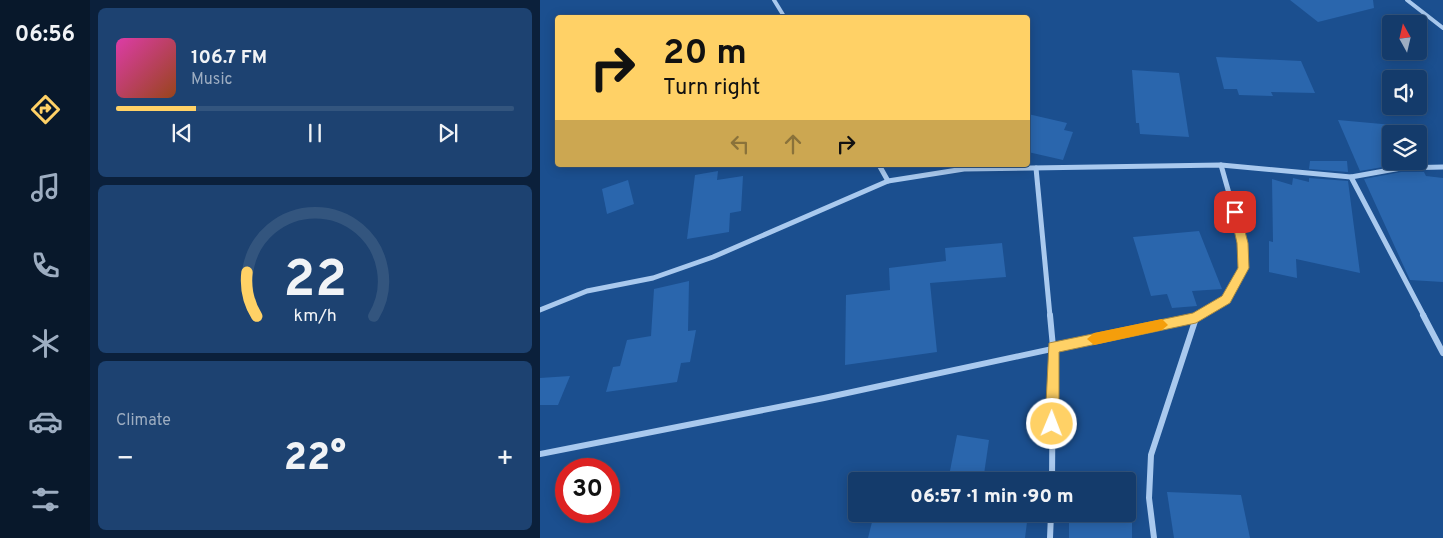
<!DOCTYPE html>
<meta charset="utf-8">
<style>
body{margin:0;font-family:Overpass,sans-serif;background:#1d4271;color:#f1f3f6;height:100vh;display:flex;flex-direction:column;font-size:19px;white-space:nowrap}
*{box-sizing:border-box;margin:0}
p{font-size:16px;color:#9dadc1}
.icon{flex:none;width:28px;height:28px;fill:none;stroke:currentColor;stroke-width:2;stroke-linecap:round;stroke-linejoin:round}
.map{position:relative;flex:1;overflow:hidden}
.sheet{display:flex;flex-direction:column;gap:8px;padding:8px;background:#0b203b;width:450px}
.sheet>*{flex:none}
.guide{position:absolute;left:15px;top:15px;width:475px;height:152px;border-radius:5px;box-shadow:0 2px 12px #0003,0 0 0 1px #33557e;background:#ffd166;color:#111;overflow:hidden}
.needle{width:32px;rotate:352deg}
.controls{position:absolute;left:842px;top:15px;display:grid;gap:10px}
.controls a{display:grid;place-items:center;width:45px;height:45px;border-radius:5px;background:#143b6b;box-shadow:0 2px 12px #0003,0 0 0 1px #33557e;font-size:25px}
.speed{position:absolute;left:15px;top:458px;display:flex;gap:10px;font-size:25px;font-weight:700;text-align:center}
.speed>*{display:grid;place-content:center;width:65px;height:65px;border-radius:50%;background:#143b6b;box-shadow:0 2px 12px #0003,0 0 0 1px #33557e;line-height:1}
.speed .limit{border:8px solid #d22;background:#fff;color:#111}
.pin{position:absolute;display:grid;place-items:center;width:42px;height:42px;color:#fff;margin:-21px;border-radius:10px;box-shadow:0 2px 8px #0006}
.me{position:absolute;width:55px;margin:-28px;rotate:1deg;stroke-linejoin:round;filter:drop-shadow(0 0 4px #0008)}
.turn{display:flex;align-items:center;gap:18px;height:105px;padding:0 25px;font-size:22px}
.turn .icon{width:65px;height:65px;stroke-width:2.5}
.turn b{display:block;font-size:35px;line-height:42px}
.lanes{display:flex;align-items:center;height:48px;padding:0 25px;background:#0003;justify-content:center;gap:25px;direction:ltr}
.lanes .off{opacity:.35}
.big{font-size:38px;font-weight:800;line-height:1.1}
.sheet .tile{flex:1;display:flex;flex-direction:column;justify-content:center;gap:8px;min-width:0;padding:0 18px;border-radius:8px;background:#1d4271}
.sheet .dial{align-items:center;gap:0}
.dial svg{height:130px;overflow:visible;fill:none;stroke:#33557e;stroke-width:7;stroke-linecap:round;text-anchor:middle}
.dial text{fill:#f1f3f6;stroke:none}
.song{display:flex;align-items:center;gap:15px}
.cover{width:60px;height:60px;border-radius:8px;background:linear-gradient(135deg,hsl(320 70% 55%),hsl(20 70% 35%))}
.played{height:5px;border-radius:2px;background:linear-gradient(90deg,#ffd166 20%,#33557e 20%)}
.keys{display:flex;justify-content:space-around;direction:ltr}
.heat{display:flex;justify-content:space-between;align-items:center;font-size:28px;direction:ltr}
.trip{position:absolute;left:308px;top:472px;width:288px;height:50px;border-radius:5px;background:#143b6b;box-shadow:0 2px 12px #0003,0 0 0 1px #33557e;font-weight:800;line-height:50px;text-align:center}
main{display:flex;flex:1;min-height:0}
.tabs{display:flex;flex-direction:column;width:90px;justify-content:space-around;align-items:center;background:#08182b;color:#9dadc1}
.tabs .icon{width:35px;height:35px}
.tabs .selected{color:#ffd166}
.tabs b{font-size:22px;color:#f1f3f6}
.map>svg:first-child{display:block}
.building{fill:#2a66ad}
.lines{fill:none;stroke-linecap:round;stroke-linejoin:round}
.minor-far2{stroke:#a9c9ee;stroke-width:4}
.minor-far1{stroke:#a9c9ee;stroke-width:5}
.minor{stroke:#a9c9ee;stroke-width:6}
.route{fill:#ffd166;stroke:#a68842}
.slow{fill:#f59e0b}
</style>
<main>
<nav class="tabs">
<b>06:56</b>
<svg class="icon selected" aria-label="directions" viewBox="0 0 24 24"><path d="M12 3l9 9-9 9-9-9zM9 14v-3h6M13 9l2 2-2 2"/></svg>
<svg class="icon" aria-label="music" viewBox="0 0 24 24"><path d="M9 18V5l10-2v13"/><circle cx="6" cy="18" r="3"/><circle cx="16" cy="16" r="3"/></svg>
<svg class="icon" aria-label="phone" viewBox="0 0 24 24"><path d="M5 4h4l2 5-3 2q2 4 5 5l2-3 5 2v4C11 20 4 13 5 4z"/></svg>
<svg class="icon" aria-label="climate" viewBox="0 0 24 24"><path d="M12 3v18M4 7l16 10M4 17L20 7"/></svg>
<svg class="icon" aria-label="car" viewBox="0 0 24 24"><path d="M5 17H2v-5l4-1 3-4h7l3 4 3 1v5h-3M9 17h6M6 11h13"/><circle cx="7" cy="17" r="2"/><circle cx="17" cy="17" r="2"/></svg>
<svg class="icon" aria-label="filters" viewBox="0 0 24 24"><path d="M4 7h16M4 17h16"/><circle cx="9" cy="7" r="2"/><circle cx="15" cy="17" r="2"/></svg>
</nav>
<section class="sheet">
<div class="tile">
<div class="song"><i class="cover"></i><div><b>106.7 FM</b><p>Music</p></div></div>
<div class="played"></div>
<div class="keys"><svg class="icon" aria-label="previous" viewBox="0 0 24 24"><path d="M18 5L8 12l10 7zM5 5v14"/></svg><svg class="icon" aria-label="pause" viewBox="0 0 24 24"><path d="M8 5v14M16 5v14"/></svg><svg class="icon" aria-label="next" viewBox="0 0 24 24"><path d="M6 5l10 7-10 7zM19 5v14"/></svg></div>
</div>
<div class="tile dial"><svg viewBox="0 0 100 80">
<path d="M14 69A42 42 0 1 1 86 69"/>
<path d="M14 69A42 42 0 0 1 8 42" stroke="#ffd166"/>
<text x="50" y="56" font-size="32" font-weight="700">22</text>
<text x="50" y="72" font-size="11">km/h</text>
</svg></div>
<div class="tile"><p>Climate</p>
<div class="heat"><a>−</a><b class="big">22°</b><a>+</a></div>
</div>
</section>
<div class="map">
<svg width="903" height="538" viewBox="0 0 903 538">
<rect width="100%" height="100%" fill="#1b4f8f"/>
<g class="building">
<polygon points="750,0 833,0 834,8 778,22"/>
<polygon points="676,57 761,61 775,93 731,92 733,96 699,95 697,89 684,89"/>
<polygon points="592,70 639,73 649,137 600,134 599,123 596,123"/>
<polygon points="488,114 527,123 524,130 533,132 523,160 488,152"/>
<polygon points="798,120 864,126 867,134 851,134 851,161 879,160 880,163 860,164 820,171"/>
<polygon points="770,161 807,161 808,172 769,169"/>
<polygon points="178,171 177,180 203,176 201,211 190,213 189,232 147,239 155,175"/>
<polygon points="861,172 884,172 886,176 903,178 903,282 870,280 824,179"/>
<polygon points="753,178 769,182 769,178 808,181 820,273 756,259 757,278 729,272 729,241 733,242 732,179 752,185"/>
<polygon points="88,180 94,204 67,214 62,189"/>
<polygon points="659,231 682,289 652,291 657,306 632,308 627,294 611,296 593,237"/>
<polygon points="462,243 466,277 390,283 397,352 305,365 306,295 350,290 349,268 406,261 405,248"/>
<polygon points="149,281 148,331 156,330 150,362 141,363 137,382 66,392 73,367 80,366 87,340 111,336 114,289"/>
<polygon points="30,376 18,405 0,405 0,378"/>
<polygon points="417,435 449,440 443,481 408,481"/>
<polygon points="345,472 404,481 342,481"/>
<polygon points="627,492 701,495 710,538 634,538"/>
<polygon points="334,514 488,514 485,538 328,538"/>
<rect x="529" y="514" width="63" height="24"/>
</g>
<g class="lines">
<g class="minor-far2">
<polyline points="234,0 245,18"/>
<polyline points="867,0 903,28"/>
</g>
<g class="minor-far1">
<polyline points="339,165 348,181"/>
<polyline points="496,168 510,316"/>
<polyline points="811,177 884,316"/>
<polyline points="0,310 47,291 113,278 173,257 348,181 424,169 681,165 811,177 861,168 903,167"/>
<polyline points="659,316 686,300 704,269 703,243 681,165"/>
</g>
<g class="minor">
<polyline points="510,315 513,347 512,481"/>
<polyline points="883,315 903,353"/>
<polyline points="0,454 284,398 656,318 662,315"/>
<polyline points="510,538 511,514"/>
<polyline points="614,538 609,498 611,455 656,318"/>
</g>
</g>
<polygon class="route" points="695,208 700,212 708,243 709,268 690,303 656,323 519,352 519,424 517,429 512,431 507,429 505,424 509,343 653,313 682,296 698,268 697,243 690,212"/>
<polygon class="slow" points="622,319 628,325 622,330 554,345 547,339 554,333"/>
</svg>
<div class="controls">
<a><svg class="needle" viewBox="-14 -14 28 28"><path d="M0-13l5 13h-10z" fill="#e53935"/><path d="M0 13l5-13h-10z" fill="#9dadc1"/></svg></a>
<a><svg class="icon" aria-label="sound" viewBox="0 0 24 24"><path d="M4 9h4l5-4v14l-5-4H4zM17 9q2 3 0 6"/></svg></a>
<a><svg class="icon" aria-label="layers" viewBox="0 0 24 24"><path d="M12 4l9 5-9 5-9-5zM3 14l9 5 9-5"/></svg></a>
</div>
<div class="speed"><div class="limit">30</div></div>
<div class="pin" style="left:695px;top:212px;background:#d93025"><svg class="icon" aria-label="arrive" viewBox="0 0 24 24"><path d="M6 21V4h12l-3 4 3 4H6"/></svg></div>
<svg class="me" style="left:512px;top:424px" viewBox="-20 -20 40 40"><circle r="17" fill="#ffd166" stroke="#fff" stroke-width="3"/><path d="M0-11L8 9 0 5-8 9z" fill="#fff"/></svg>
<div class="trip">06:57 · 1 min · 90 m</div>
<div class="guide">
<div class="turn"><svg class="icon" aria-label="right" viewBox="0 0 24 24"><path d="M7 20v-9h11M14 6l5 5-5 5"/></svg><div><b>20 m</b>Turn right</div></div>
<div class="lanes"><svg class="icon off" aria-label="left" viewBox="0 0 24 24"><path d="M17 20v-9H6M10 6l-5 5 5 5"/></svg><svg class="icon off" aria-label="ahead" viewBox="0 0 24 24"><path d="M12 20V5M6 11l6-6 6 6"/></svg><svg class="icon" aria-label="right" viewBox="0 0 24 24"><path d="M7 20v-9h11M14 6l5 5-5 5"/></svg></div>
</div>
</div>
</main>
